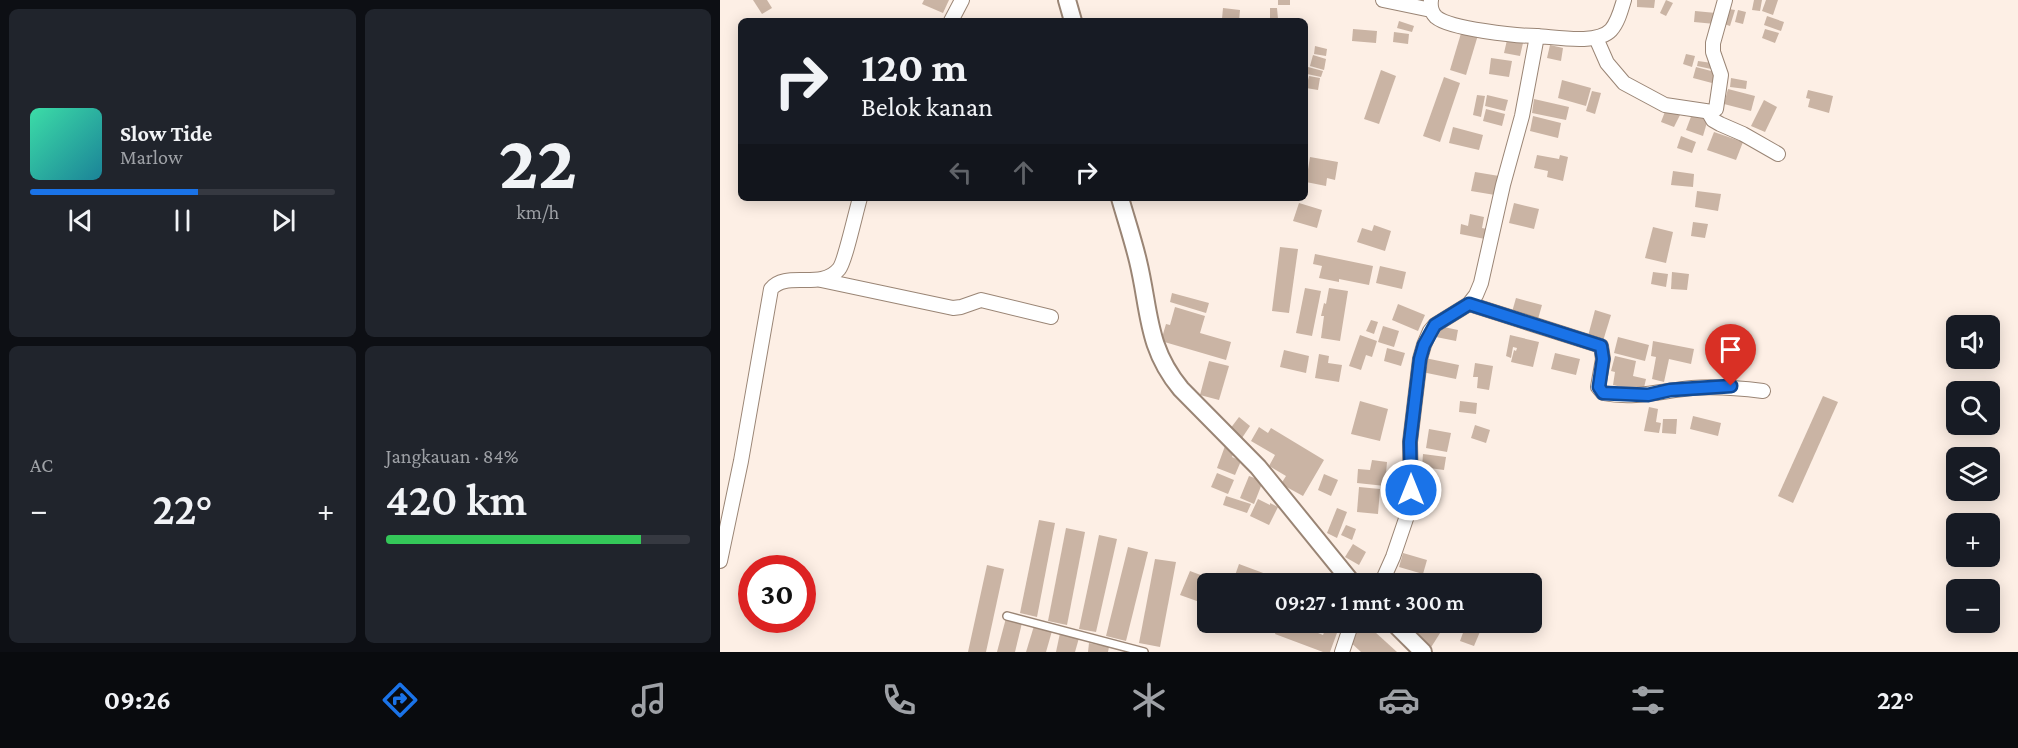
<!DOCTYPE html>
<html lang="id">
<meta charset="utf-8">
<style>
body{margin:0;font-family:"Crimson Pro",serif;background:#20242c;color:#f1f3f6;height:100vh;display:flex;flex-direction:column;font-size:22px;white-space:nowrap}
*{box-sizing:border-box;margin:0}
p{font-size:20px;color:#9ea1a6}
.icon{flex:none;width:33px;height:33px;fill:none;stroke:currentColor;stroke-width:2;stroke-linecap:round;stroke-linejoin:round}
.map{position:relative;flex:1;overflow:hidden}
.side{display:flex;flex-direction:column;gap:9px;padding:9px;background:#0d0f14;width:720px}
.side>*{flex:none}
.banner{position:absolute;left:18px;top:18px;width:570px;height:183px;border-radius:9px;box-shadow:0 3px 15px #0003;background:#171b24;color:#f1f3f6;overflow:hidden}
.tools{position:absolute;left:1226px;top:315px;display:grid;gap:12px}
.tools a{display:grid;place-items:center;width:54px;height:54px;border-radius:9px;background:#171b24;box-shadow:0 3px 15px #0003;font-size:30px}
.speed{position:absolute;left:18px;top:555px;display:flex;gap:12px;font-size:30px;font-weight:700;text-align:center}
.speed>*{display:grid;place-content:center;width:78px;height:78px;border-radius:50%;background:#171b24;box-shadow:0 3px 15px #0003;line-height:1}
.speed .limit{border:9px solid #d22;background:#fff;color:#111}
.pin{position:absolute;display:grid;place-items:center;width:51px;height:51px;color:#fff;margin:-62px -26px;border-radius:50% 50% 50% 0;rotate:-45deg;box-shadow:0 0 6px #0007}
.pin .icon{rotate:45deg}
.me{position:absolute;width:66px;margin:-33px;rotate:0deg;stroke-linejoin:round;filter:drop-shadow(0 0 4px #0008)}
.turn{display:flex;align-items:center;gap:21px;height:126px;padding:0 24px;font-size:27px}
.turn .icon{width:78px;height:78px;stroke-width:2.5}
.turn b{display:block;font-size:42px;line-height:51px}
.lanes{display:flex;align-items:center;height:57px;padding:0 24px;background:#0003;justify-content:center;gap:30px;direction:ltr}
.lanes .off{opacity:.35}
.big{font-size:45px;font-weight:600;line-height:1.1}
.side .card{flex:1;display:flex;flex-direction:column;justify-content:center;gap:9px;min-width:0;padding:0 21px;border-radius:9px;background:#20242c}
.side .dial{align-items:center;gap:0}
.dial b{font-size:78px;line-height:1}
.song{display:flex;align-items:center;gap:18px}
.cover{width:72px;height:72px;border-radius:9px;background:linear-gradient(135deg,hsl(160 70% 55%),hsl(190 70% 35%))}
.played{height:6px;border-radius:3px;background:linear-gradient(90deg,#1a73e8 55%,#363941 55%)}
.keys{display:flex;justify-content:space-around;direction:ltr}
.heat{display:flex;justify-content:space-between;align-items:center;font-size:33px;direction:ltr}
.charge{height:9px;border-radius:4px;background:linear-gradient(90deg,#34c759 84%,#363941 0)}
.side .tiles{flex:1;display:grid;gap:9px;grid-template-columns:repeat(2,1fr)}
.trip{position:absolute;left:477px;top:573px;width:345px;height:60px;border-radius:9px;background:#171b24;box-shadow:0 3px 15px #0003;font-weight:600;line-height:60px;text-align:center}
.tabs{display:flex;height:96px;justify-content:space-around;align-items:center;background:#090b0e;color:#9ea1a6}
.tabs .icon{width:42px;height:42px}
.tabs .on{color:#1a73e8}
.tabs b{font-size:27px;color:#f1f3f6}
main{display:flex;flex:1;min-height:0}
.map>svg:first-child{display:block}
.building{fill:#cab4a4}
.lines{fill:none;stroke-linecap:round;stroke-linejoin:round}
.service-casing{stroke:#9a8575;stroke-width:10}
.minor-casing{stroke:#9a8575;stroke-width:16}
.tertiary-casing{stroke:#9a8575;stroke-width:20}
.service{stroke:#fff;stroke-width:7}
.minor{stroke:#fff;stroke-width:14}
.tertiary{stroke:#fff;stroke-width:16}
.route-casing{stroke:#114b97;stroke-width:15}
.route{stroke:#1a73e8;stroke-width:10}
</style>
<main>
<section class="side">
<div class="tiles">
<div class="card">
<div class="song"><i class="cover"></i><div><b>Slow Tide</b><p>Marlow</p></div></div>
<div class="played"></div>
<div class="keys"><svg class="icon" aria-label="previous" viewBox="0 0 24 24"><path d="M18 5L8 12l10 7zM5 5v14"/></svg><svg class="icon" aria-label="pause" viewBox="0 0 24 24"><path d="M8 5v14M16 5v14"/></svg><svg class="icon" aria-label="next" viewBox="0 0 24 24"><path d="M6 5l10 7-10 7zM19 5v14"/></svg></div>
</div>
<div class="card dial"><b>22</b><p>km/h</p></div>
<div class="card"><p>AC</p>
<div class="heat"><a>−</a><b class="big">22°</b><a>+</a></div>
</div>
<div class="card"><p>Jangkauan · 84%</p><b class="big">420 km</b><div class="charge"></div></div>
</div>
</section>
<div class="map">
<svg width="1298" height="652" viewBox="0 0 1298 652">
<rect width="100%" height="100%" fill="#fdefe5"/>
<g class="building">
<polygon points="33,0 47,0 52,8 42,14"/>
<polygon points="204,0 229,0 223,13 202,4"/>
<rect x="558" y="0" width="12" height="5"/>
<polygon points="917,0 935,0 934,8 917,7"/>
<polygon points="946,0 953,3 946,16 940,13"/>
<polygon points="1034,0 1042,0 1040,11 1032,10"/>
<polygon points="1046,0 1058,0 1053,15 1042,11"/>
<polygon points="503,8 520,10 519,21 502,19"/>
<polygon points="550,8 557,8 558,19 550,20"/>
<polygon points="1009,9 1015,10 1010,26 1004,24"/>
<polygon points="1018,10 1026,12 1023,24 1015,22"/>
<polygon points="975,11 996,13 995,24 974,22"/>
<polygon points="1047,16 1064,22 1061,31 1044,25"/>
<polygon points="679,21 694,26 692,32 677,28"/>
<polygon points="633,29 657,31 656,43 632,41"/>
<polygon points="1045,29 1059,33 1055,43 1042,38"/>
<polygon points="742,30 758,35 746,75 730,70"/>
<polygon points="674,32 689,34 688,44 673,42"/>
<polygon points="787,40 803,43 800,56 784,53"/>
<polygon points="830,45 843,48 841,61 827,58"/>
<polygon points="595,46 607,49 606,56 594,54"/>
<polygon points="966,54 975,56 972,67 963,64"/>
<polygon points="593,55 606,59 604,70 590,66"/>
<polygon points="771,58 792,61 789,77 769,74"/>
<polygon points="978,61 992,63 991,69 977,66"/>
<polygon points="588,67 603,71 601,77 587,74"/>
<polygon points="976,67 995,72 992,83 973,78"/>
<polygon points="661,70 676,76 659,124 644,119"/>
<polygon points="589,76 600,78 598,90 586,88"/>
<polygon points="724,77 740,83 720,142 703,136"/>
<polygon points="1011,78 1027,81 1026,89 1010,87"/>
<polygon points="842,80 871,88 866,106 838,98"/>
<polygon points="1008,89 1035,96 1031,111 1004,104"/>
<polygon points="1088,90 1113,96 1109,113 1088,107 1090,99 1086,98"/>
<polygon points="872,91 881,93 875,114 866,111"/>
<polygon points="757,95 765,96 761,117 753,115"/>
<polygon points="767,95 788,100 785,111 765,106"/>
<polygon points="814,99 849,107 846,120 812,113"/>
<polygon points="1044,100 1057,107 1045,132 1031,126"/>
<polygon points="766,109 785,114 782,126 763,121"/>
<polygon points="946,109 960,115 954,127 941,122"/>
<polygon points="972,114 988,119 983,136 966,130"/>
<polygon points="813,116 841,123 838,138 810,131"/>
<polygon points="733,127 763,135 759,150 729,143"/>
<polygon points="994,132 1023,142 1016,160 987,150"/>
<polygon points="961,136 976,142 972,153 957,148"/>
<polygon points="817,155 839,159 840,155 848,157 843,181 827,177 828,171 814,168"/>
<polygon points="590,157 618,162 615,180 607,178 606,186 586,182"/>
<polygon points="953,171 974,174 973,187 951,185"/>
<polygon points="755,172 779,176 775,195 751,191"/>
<polygon points="977,191 1001,194 998,211 975,207"/>
<polygon points="579,203 602,210 597,228 573,221"/>
<polygon points="794,203 819,209 814,229 789,223"/>
<polygon points="750,214 764,217 762,228 767,229 765,239 740,234 741,224 748,226"/>
<polygon points="973,222 988,224 985,238 971,236"/>
<polygon points="654,225 671,231 665,251 637,242 642,228 652,231"/>
<polygon points="933,227 953,232 946,263 925,258"/>
<polygon points="560,247 578,249 569,313 552,311"/>
<polygon points="595,254 653,266 649,285 619,279 619,282 599,278 602,266 593,264"/>
<polygon points="660,266 686,272 682,289 656,283"/>
<polygon points="933,272 948,274 946,287 931,284"/>
<polygon points="952,272 969,274 967,290 951,289"/>
<polygon points="585,288 601,291 592,336 576,333"/>
<polygon points="609,288 628,291 620,341 601,338 604,316 601,316 604,303 606,304"/>
<polygon points="452,293 489,303 486,313 450,302"/>
<polygon points="796,298 822,305 818,319 792,312"/>
<polygon points="678,304 705,315 698,331 672,320"/>
<polygon points="455,307 485,316 480,333 511,342 506,360 441,341 446,324 450,325"/>
<polygon points="875,310 891,315 883,341 868,336"/>
<polygon points="651,320 658,322 654,334 646,331"/>
<polygon points="663,326 679,331 674,347 658,342"/>
<polygon points="719,326 738,330 736,341 716,337"/>
<polygon points="640,335 657,341 652,357 646,355 641,370 629,366"/>
<polygon points="790,335 819,342 813,367 791,362 794,350 796,351 797,348 793,347 791,358 786,356"/>
<polygon points="898,337 929,345 925,361 894,353"/>
<polygon points="933,341 974,349 971,364 949,359 944,382 932,379 936,357 931,356"/>
<polygon points="667,348 685,353 681,366 664,361"/>
<polygon points="564,350 589,356 586,373 560,367"/>
<polygon points="835,353 860,359 856,375 831,369"/>
<polygon points="599,354 609,356 608,363 622,365 619,382 595,378"/>
<polygon points="895,356 916,361 913,376 926,379 923,392 893,385 895,372 891,371"/>
<polygon points="705,358 739,365 736,379 702,372"/>
<polygon points="489,361 509,366 499,400 480,395"/>
<polygon points="755,363 773,366 769,390 757,388 758,377 753,377"/>
<polygon points="1103,396 1118,402 1073,503 1058,496"/>
<polygon points="640,401 668,409 660,441 631,434"/>
<polygon points="740,401 757,403 756,414 739,412"/>
<polygon points="929,407 938,409 936,422 941,423 939,433 924,431"/>
<polygon points="973,416 1001,423 998,436 970,429"/>
<polygon points="519,417 530,426 522,438 510,429"/>
<polygon points="943,419 957,419 956,434 942,433"/>
<polygon points="755,425 770,430 766,443 751,438"/>
<polygon points="539,427 548,433 551,428 604,460 583,496 561,484 566,476 549,466 555,455 531,441"/>
<polygon points="709,429 731,433 727,452 706,448"/>
<polygon points="505,446 515,450 512,457 521,461 515,475 497,468"/>
<polygon points="703,454 726,457 724,470 702,467"/>
<polygon points="652,460 667,462 665,486 637,483 638,469 650,470"/>
<polygon points="497,473 514,480 508,494 491,487"/>
<polygon points="604,474 618,480 611,496 598,490"/>
<polygon points="529,476 543,481 534,504 520,498"/>
<polygon points="639,487 660,489 658,514 637,512"/>
<polygon points="506,496 531,504 527,513 503,505"/>
<polygon points="538,499 550,505 550,503 558,507 549,525 530,516"/>
<polygon points="617,508 627,512 617,538 607,533"/>
<polygon points="319,520 335,523 317,617 300,613"/>
<polygon points="626,525 636,529 632,540 621,535"/>
<polygon points="346,528 365,532 347,625 328,621"/>
<polygon points="379,535 397,539 376,632 359,629"/>
<polygon points="633,544 646,552 639,565 625,557"/>
<polygon points="408,547 428,552 406,641 386,636"/>
<polygon points="683,553 707,560 703,574 679,567"/>
<polygon points="435,559 456,562 440,647 419,643"/>
<polygon points="519,564 570,583 570,584 512,584"/>
<polygon points="267,565 284,569 266,652 248,652"/>
<polygon points="470,571 502,583 488,584 488,605 460,595"/>
<polygon points="286,618 302,623 295,652 277,652"/>
<polygon points="532,622 556,622 553,631"/>
<polygon points="559,622 571,622 603,635 608,622 621,622 610,652 603,652 555,634"/>
<polygon points="642,622 644,622 677,652 641,652 627,639"/>
<polygon points="701,622 727,622 710,649 692,637"/>
<polygon points="747,622 762,627 754,646 740,641"/>
<polygon points="314,626 332,631 326,652 306,652"/>
<polygon points="340,633 359,638 355,652 336,652"/>
<polygon points="369,643 389,647 388,652 368,652"/>
</g>
<g class="lines">
<defs>
<polyline id="service" points="287,616 424,652"/>
<g id="minor">
<polyline points="663,0 711,10"/>
<path d="M711 0C710 7 711 12 716 17 730 29 797 36 817 36"/>
<polyline points="231,21 242,0"/>
<polyline points="876,38 887,63 904,83 945,105 992,112 996,109 1001,75 993,52 993,43 1005,0"/>
<polyline points="989,113 993,120 1000,124 1023,134 1058,154"/>
<polyline points="101,280 233,308 241,307 261,300 331,317"/>
<path d="M749 304 881 346 883 359 878 387 883 393C915 399 941 391 972 388 996 386 1019 388 1043 391"/>
<path d="M0 561 21 461 51 289C66 270 101 291 119 269 125 262 136 211 140 198"/>
<path d="M661 584 673 557 689 510 691 490 690 442 700 359 704 345 710 331 715 325 749 304 756 295 761 283 783 185 802 116 817 36C836 37 877 45 891 30 898 22 901 10 904 0"/>
<polyline points="622,652 632,622"/>
</g>
<g id="tertiary">
<polyline points="347,0 353,21"/>
<path d="M400 198C406 219 413 240 418 261 430 310 426 347 461 389L538 467 633 584"/>
<polyline points="673,622 703,652"/>
</g>
</defs>
<use href="#service" class="service-casing"/>
<use href="#minor" class="minor-casing"/>
<use href="#tertiary" class="tertiary-casing"/>
<use href="#service" class="service"/>
<use href="#minor" class="minor"/>
<use href="#tertiary" class="tertiary"/>
</g>
<g class="lines">
<defs>
<polyline id="route" points="691,490 690,442 700,359 704,345 715,325 749,304 881,346 883,359 879,387 883,393 928,395 950,390 1011,386"/>
</defs>
<use href="#route" class="route-casing"/>
<use href="#route" class="route"/>
</g>
</svg>
<div class="tools">
<a><svg class="icon" aria-label="sound" viewBox="0 0 24 24"><path d="M4 9h4l5-4v14l-5-4H4zM17 9q2 3 0 6"/></svg></a>
<a><svg class="icon" aria-label="search" viewBox="0 0 24 24"><circle cx="10" cy="10" r="6"/><path d="M15 15l6 6"/></svg></a>
<a><svg class="icon" aria-label="layers" viewBox="0 0 24 24"><path d="M12 4l9 5-9 5-9-5zM3 14l9 5 9-5"/></svg></a>
<a>+</a>
<a>−</a>
</div>
<div class="speed"><div class="limit">30</div></div>
<div class="pin" style="left:1011px;top:386px;background:#d93025"><svg class="icon" aria-label="arrive" viewBox="0 0 24 24"><path d="M6 21V4h12l-3 4 3 4H6"/></svg></div>
<svg class="me" style="left:691px;top:490px" viewBox="-20 -20 40 40"><circle r="17" fill="#1a73e8" stroke="#fff" stroke-width="3"/><path d="M0-11L8 9 0 5-8 9z" fill="#fff"/></svg>
<div class="trip">09:27 · 1 mnt · 300 m</div>
<div class="banner">
<div class="turn"><svg class="icon" aria-label="right" viewBox="0 0 24 24"><path d="M7 20v-9h11M14 6l5 5-5 5"/></svg><div><b>120 m</b>Belok kanan</div></div>
<div class="lanes"><svg class="icon off" aria-label="left" viewBox="0 0 24 24"><path d="M17 20v-9H6M10 6l-5 5 5 5"/></svg><svg class="icon off" aria-label="ahead" viewBox="0 0 24 24"><path d="M12 20V5M6 11l6-6 6 6"/></svg><svg class="icon" aria-label="right" viewBox="0 0 24 24"><path d="M7 20v-9h11M14 6l5 5-5 5"/></svg></div>
</div>
</div>
</main>
<nav class="tabs">
<b>09:26</b>
<svg class="icon on" aria-label="directions" viewBox="0 0 24 24"><path d="M12 3l9 9-9 9-9-9zM9 14v-3h6M13 9l2 2-2 2"/></svg>
<svg class="icon" aria-label="music" viewBox="0 0 24 24"><path d="M9 18V5l10-2v13"/><circle cx="6" cy="18" r="3"/><circle cx="16" cy="16" r="3"/></svg>
<svg class="icon" aria-label="phone" viewBox="0 0 24 24"><path d="M5 4h4l2 5-3 2q2 4 5 5l2-3 5 2v4C11 20 4 13 5 4z"/></svg>
<svg class="icon" aria-label="climate" viewBox="0 0 24 24"><path d="M12 3v18M4 7l16 10M4 17L20 7"/></svg>
<svg class="icon" aria-label="car" viewBox="0 0 24 24"><path d="M5 17H2v-5l4-1 3-4h7l3 4 3 1v5h-3M9 17h6M6 11h13"/><circle cx="7" cy="17" r="2"/><circle cx="17" cy="17" r="2"/></svg>
<svg class="icon" aria-label="filters" viewBox="0 0 24 24"><path d="M4 7h16M4 17h16"/><circle cx="9" cy="7" r="2"/><circle cx="15" cy="17" r="2"/></svg>
<b>22°</b>
</nav>
